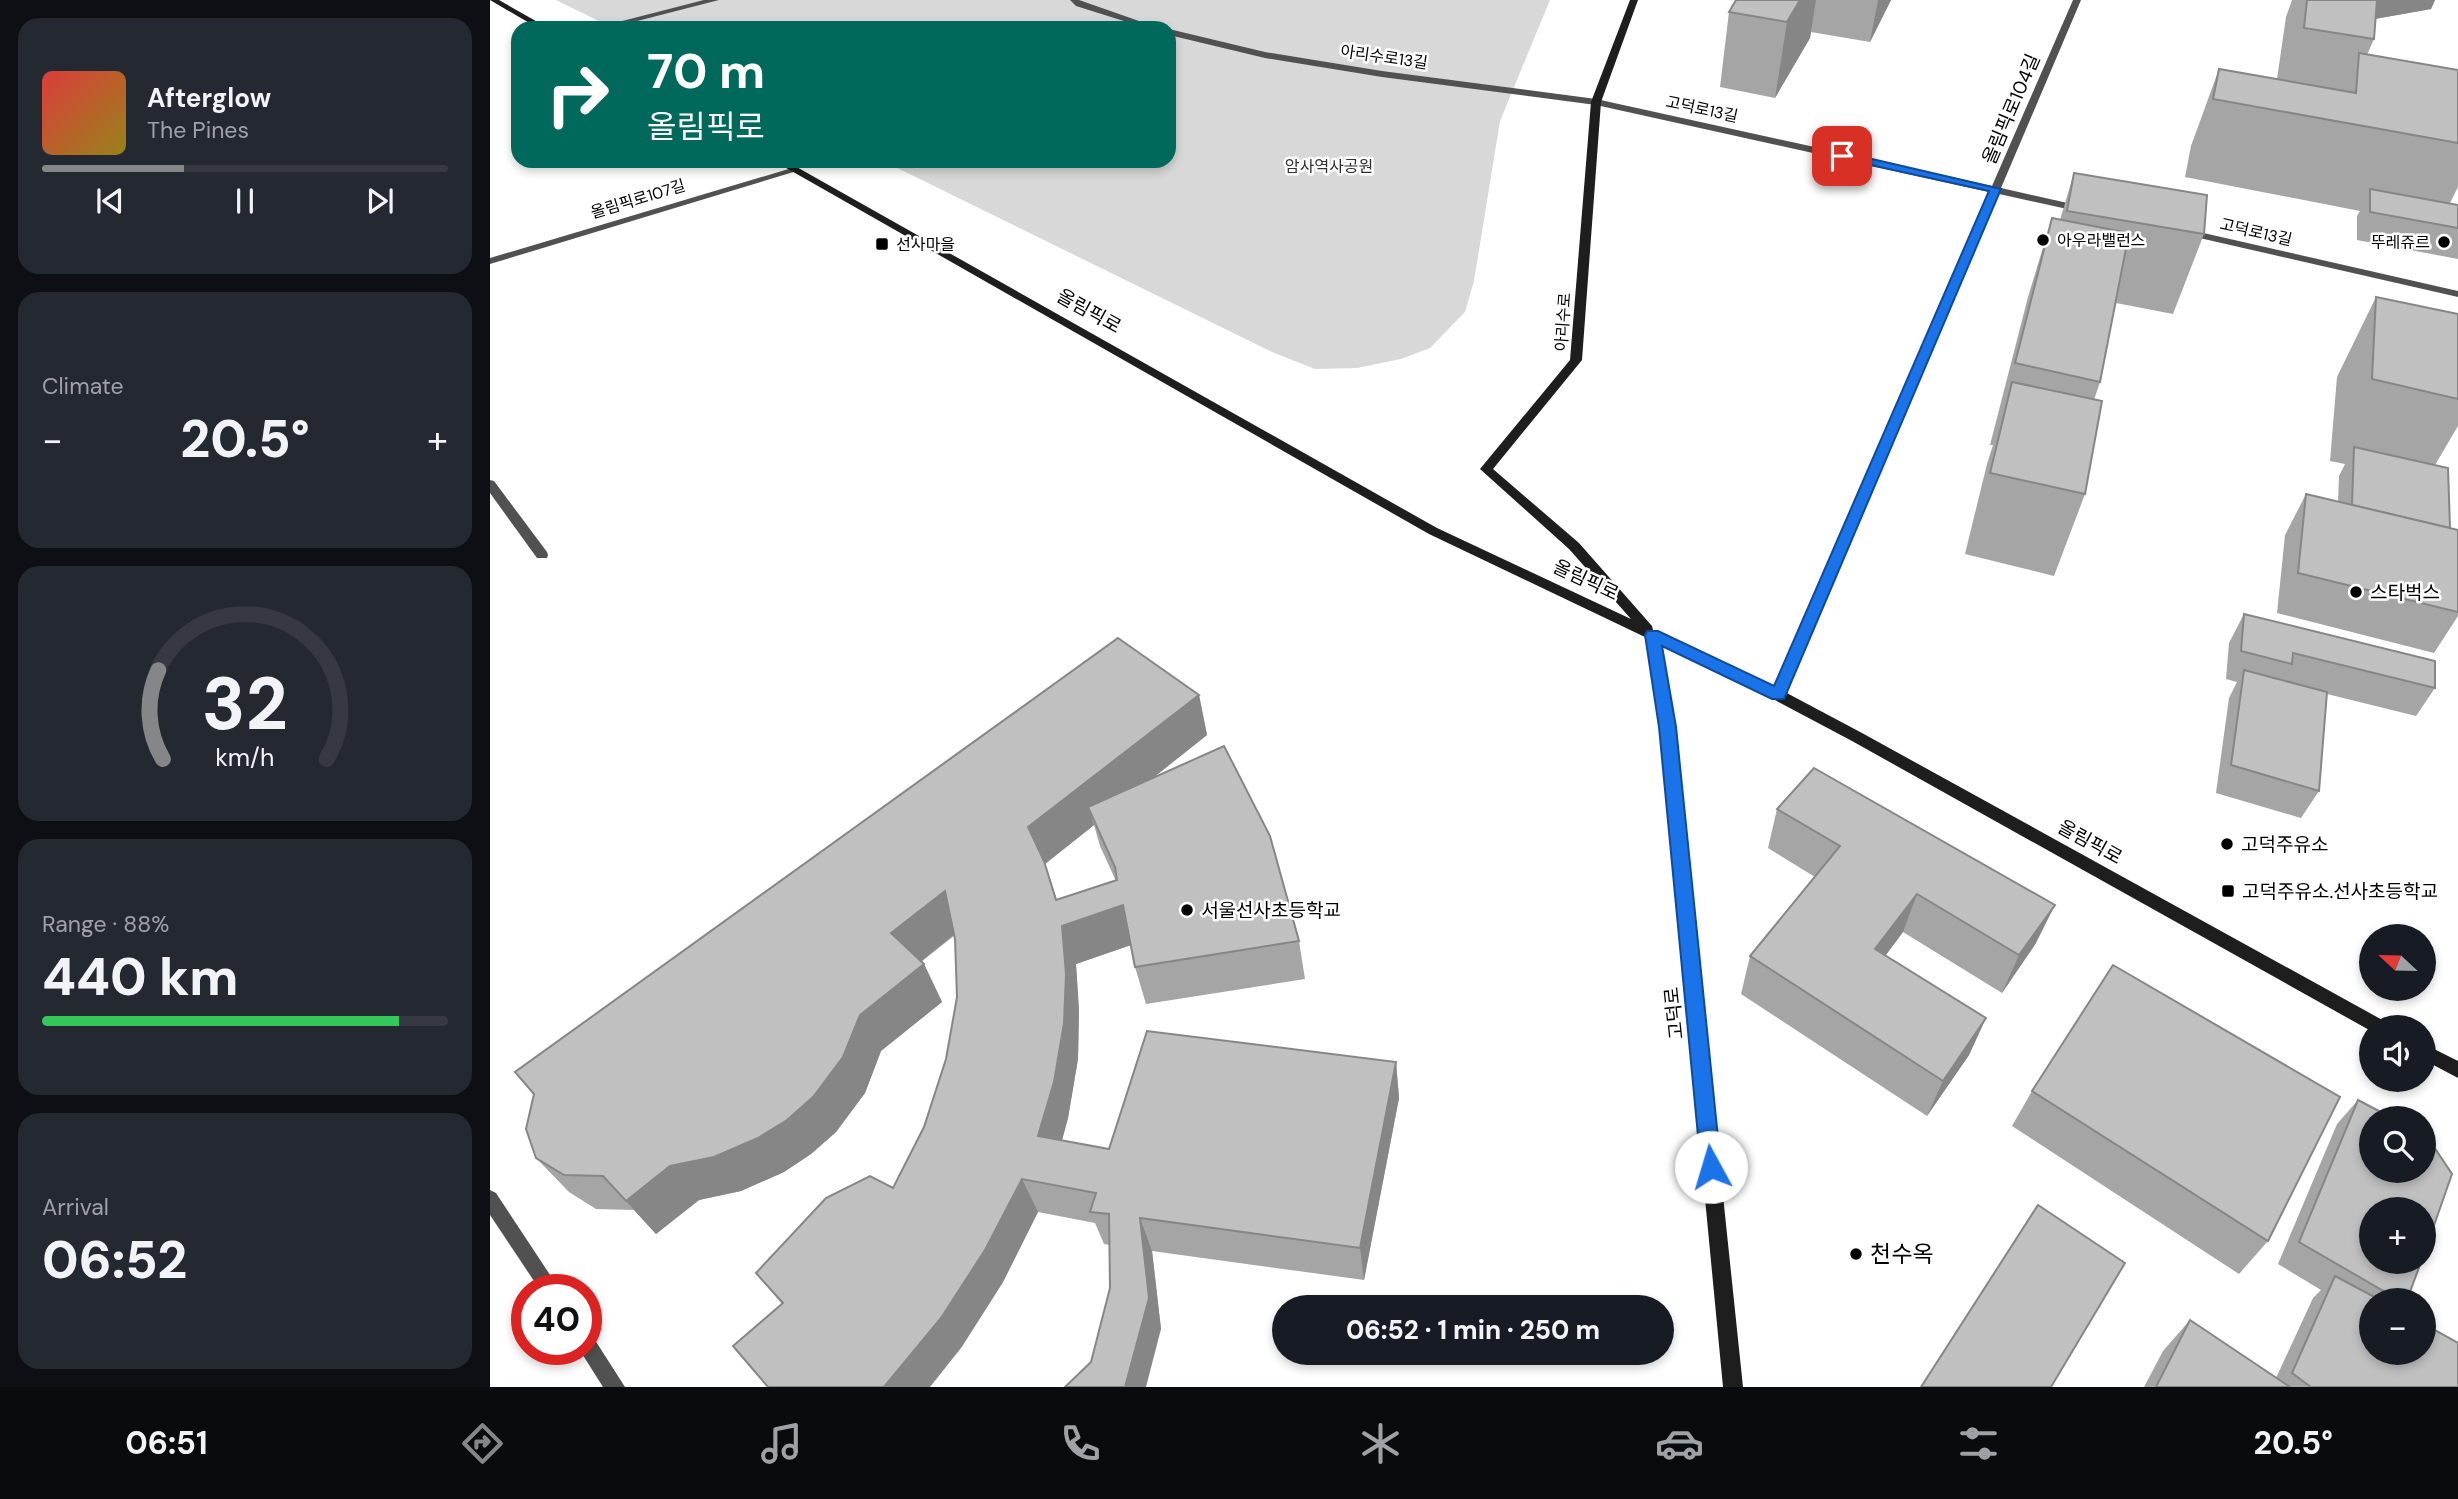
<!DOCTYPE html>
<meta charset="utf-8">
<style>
body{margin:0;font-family:"DM Sans","Noto Sans KR",sans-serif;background:#242831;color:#f1f3f6;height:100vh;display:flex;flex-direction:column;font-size:26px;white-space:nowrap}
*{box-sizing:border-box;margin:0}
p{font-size:23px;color:#9ea1a6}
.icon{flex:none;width:38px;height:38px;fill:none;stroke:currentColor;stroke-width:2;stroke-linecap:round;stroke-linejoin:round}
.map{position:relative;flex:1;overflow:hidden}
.details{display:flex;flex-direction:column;gap:18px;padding:18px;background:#0d0f14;width:490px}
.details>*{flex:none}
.guide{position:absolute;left:21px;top:21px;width:665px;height:147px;border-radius:21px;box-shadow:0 4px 10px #0003;background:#00695c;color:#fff;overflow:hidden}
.needle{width:46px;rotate:292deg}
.buttons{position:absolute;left:1869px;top:924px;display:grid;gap:14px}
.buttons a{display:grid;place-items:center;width:77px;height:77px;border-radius:50%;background:#171b24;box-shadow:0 4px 10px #0003;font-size:35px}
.speed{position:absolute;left:21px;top:1274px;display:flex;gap:14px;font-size:35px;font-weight:700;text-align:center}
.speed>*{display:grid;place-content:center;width:91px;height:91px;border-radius:50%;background:#171b24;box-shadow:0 4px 10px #0003;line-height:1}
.speed .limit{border:10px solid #d22;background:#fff;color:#111}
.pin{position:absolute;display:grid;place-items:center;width:60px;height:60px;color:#fff;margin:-30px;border-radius:14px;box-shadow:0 4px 10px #0006}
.me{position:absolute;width:77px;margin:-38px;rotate:354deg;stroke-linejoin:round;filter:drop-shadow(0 0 5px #0008)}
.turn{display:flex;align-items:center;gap:24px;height:147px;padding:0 21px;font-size:32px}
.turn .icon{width:91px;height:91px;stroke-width:2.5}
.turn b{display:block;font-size:49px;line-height:60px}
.big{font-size:52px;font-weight:800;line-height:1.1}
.details .widget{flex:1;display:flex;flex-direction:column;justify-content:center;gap:10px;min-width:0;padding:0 24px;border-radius:21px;background:#242831}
.details .dial{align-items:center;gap:0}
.dial svg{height:182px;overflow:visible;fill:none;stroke:#363941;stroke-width:7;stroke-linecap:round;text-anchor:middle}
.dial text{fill:#f1f3f6;stroke:none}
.song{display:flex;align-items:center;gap:21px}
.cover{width:84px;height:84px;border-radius:10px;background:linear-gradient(135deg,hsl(0 70% 55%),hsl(50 70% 35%))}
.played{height:7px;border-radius:4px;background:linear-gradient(90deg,#858687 35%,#363941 35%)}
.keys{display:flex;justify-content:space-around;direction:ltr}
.heat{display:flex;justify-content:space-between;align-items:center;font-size:38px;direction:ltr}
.charge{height:10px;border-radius:5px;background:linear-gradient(90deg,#34c759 88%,#363941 0)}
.trip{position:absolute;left:782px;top:1295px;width:402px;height:70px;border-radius:35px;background:#171b24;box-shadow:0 4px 10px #0003;font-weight:800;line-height:70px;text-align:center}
.menu{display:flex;height:112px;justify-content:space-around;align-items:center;background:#090b0e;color:#9ea1a6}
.menu .icon{width:49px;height:49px}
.menu .current{color:#858687}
.menu b{font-size:32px;color:#f1f3f6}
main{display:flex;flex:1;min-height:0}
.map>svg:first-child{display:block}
.green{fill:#d8d8d8}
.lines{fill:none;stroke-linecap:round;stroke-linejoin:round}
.street{fill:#515151;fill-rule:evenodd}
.secondary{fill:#1e1e1e;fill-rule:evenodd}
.wall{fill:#a5a5a5;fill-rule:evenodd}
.shaded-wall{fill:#868686}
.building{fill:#c0c0c0;stroke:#868686;stroke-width:2}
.route{fill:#1a73e8;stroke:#114b97;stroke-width:2}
.poi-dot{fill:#000;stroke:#fff;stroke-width:2.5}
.labels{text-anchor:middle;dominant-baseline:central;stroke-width:5;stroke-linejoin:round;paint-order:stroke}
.far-street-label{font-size:16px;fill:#000;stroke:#fff}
.far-park-label{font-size:16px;fill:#2f2f2f;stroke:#fff}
.far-poi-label{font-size:16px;fill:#000;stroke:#fff;text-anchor:start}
.street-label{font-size:19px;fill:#000;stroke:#fff}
.poi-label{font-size:19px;fill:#000;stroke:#fff;text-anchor:start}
.near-poi-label{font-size:23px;fill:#000;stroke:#fff;text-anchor:start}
</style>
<main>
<section class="details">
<div class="widget">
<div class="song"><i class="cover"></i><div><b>Afterglow</b><p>The Pines</p></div></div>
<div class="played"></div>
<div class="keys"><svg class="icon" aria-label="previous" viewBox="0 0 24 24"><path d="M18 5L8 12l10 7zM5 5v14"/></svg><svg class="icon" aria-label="pause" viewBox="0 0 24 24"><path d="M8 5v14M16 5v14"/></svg><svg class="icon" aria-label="next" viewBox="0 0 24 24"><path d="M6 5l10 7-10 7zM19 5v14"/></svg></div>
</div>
<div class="widget"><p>Climate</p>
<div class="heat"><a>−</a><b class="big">20.5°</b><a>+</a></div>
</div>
<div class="widget dial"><svg viewBox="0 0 100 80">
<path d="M14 69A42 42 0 1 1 86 69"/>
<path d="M14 69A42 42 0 0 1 12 30" stroke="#858687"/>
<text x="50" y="56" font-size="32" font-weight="700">32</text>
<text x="50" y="72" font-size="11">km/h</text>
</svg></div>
<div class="widget"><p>Range · 88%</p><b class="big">440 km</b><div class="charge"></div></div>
<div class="widget"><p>Arrival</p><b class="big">06:52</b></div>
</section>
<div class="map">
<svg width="1968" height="1387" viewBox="0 0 1968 1387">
<rect width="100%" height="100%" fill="#fff"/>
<polygon class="green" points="66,0 1060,0 1010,121 984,281 975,312 940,348 911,359 867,368 825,369 782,352 393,161 679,161 679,28 123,28"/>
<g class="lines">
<g class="street">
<polygon points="214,0 229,0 120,28 105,28"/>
<polygon points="580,0 589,0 669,28 656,28 586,6"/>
<polygon points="1583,0 1591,0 1511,188 1591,206 1596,209 1591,212 1509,194 1295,695 1288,700 1281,695 1499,192 1106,105 892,77 775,58 679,35 679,29 775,52 892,71 1106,99 1502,186"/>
<polygon points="302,168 310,170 0,264 0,258"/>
<polygon points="1696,229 1968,291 1968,297 1692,234 1691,232"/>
<polygon points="0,480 4,481 57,552 58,555 57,558 47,558 0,493"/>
<polygon points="0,1190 6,1193 70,1290 50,1290 0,1215"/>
<polygon points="96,1335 103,1337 135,1387 113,1387 89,1349 96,1349"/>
</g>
<g class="secondary">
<polygon points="0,0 9,0 58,28 48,28"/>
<polygon points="1140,0 1148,0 1111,102 1092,360 1003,469 1089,543 1162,626 1163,630 1293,691 1372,733 1896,1022 1898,1027 1881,1027 1881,1031 1362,741 1283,699 1171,645 1184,727 1253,1387 1233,1387 1170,727 1157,638 939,534 284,161 296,161 947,528 1141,619 1079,549 990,469 1080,360 1101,102"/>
<polygon points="1934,1044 1968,1061 1968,1078 1934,1060"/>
</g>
</g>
<g class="wall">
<polygon points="1246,0 1401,0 1380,42 1321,32 1320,38 1285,98 1230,87 1239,12"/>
<polygon points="1802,0 1945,0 1941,9 1885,19 1884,39 1877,55 1968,70 1968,187 1960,203 1968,205 1968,259 1867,240 1867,216 1870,211 1695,177 1701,146 1729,69 1787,79 1796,17"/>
<polygon points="1584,173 1714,234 1683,314 1626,303 1610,382 1604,400 1595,494 1564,576 1475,554 1497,464 1503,445 1500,445 1538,297 1562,218 1570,220"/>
<polygon points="1886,297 1968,314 1968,426 1945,465 1960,528 1968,530 1968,616 1944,653 1787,613 1795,535 1816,494 1848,502 1849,476 1855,464 1840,461 1847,377"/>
<polygon points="1754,614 1945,688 1926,716 1837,694 1829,791 1811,818 1726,793 1739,698 1747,682 1736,679 1739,643"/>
<path d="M709 695 717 735 663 778 809 941 815 979 656 1004 645 967 641 945 586 964 589 1011 588 1059 578 1118 572 1140 619 1149 906 1062 909 1098 874 1280 662 1251 671 1329 601 1362 620 1288V1245L614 1244 605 1223 548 1212 513 1282 471 1348 292 1304 266 1273 403 1188 434 1127 456 1059 467 997 465 935 431 962 434 964 452 1002 391 1051 375 1093 346 1132 321 1154 294 1172 251 1191 209 1200 166 1234 144 1210 106 1209 79 1192 46 1158ZM604 825 610 846 626 881 567 900 555 864Z"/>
<polygon points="1287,809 1546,943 1512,993 1413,932 1395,956 1496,1018 1479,1055 1437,1116 1251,994 1260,956 1325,877 1278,848"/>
<polygon points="1542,1091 1778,1241 1749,1274 1522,1126"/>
<polygon points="1868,1100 1917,1300 1881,1300 1968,1387 1654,1387 1673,1351 1700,1320 1786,1378 1823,1298 1831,1290 1788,1264 1847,1124"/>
</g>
<g class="shaded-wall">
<polygon points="1310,0 1326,0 1320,38 1285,98 1297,22"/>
<polygon points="1388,0 1401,0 1380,42"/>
<polygon points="1882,0 1945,0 1941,9 1873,21"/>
<polygon points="709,695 717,735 606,823 598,807 604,825 555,864 575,925 633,905 644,944 586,964 589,1011 588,1059 578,1118 564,1170 548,1136 538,827"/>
<polygon points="455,891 471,929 419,971 401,933"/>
<polygon points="1427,894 1413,932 1372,987 1385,949"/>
<polygon points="1565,905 1546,943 1512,993 1529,955"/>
<polygon points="434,964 452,1002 391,1051 375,1093 346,1132 321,1154 294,1172 251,1191 209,1200 166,1234 136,1201"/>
<polygon points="1496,1018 1479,1055 1437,1116 1453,1081"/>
<polygon points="906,1062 909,1098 874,1280 870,1248"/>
<polygon points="532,1179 548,1212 513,1282 471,1348 440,1387 394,1387"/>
<polygon points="650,1218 662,1251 671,1329 656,1387 635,1387"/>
</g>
<g class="building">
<polygon points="1246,0 1310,0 1297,22 1239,12"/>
<polygon points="1817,0 1887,0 1884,39 1814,28"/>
<polygon points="1869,53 1968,70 1968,143 1723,99 1729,69 1866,93"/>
<polygon points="1584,173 1717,195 1714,234 1577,211"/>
<polygon points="1880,189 1968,205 1968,228 1880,212"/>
<polygon points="1562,218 1639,233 1610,382 1525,363"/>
<polygon points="1886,297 1968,314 1968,399 1882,379"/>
<polygon points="1522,382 1612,401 1595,494 1500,473"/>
<polygon points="1864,447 1958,468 1960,528 1862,505"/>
<polygon points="1816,494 1968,530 1968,612 1808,573"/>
<polygon points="1754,614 1945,661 1945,688 1803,653 1802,664 1751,651"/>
<polygon points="628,638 709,695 538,827 554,861 566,900 627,880 625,867 598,807 734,746 780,836 809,941 645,967 633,905 572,926 576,974 574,1023 564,1082 548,1136 619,1149 657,1031 906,1062 870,1248 650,1218 659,1298 635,1387 575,1387 601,1362 620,1288 619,1214 600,1212 606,1193 532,1179 495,1250 451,1318 394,1387 278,1387 243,1346 293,1303 266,1273 336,1198 380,1176 403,1188 434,1127 456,1059 467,997 465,939 455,891 401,933 434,964 370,1015 353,1057 323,1097 297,1120 268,1138 224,1157 180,1166 136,1201 113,1176 74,1175 46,1158 36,1129 44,1094 25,1072"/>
<polygon points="1754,670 1837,692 1829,791 1741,765"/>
<polygon points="1324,768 1565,905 1529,955 1427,894 1385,949 1496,1018 1453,1081 1260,956 1350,846 1287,809"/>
<polygon points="1623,965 1850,1097 1778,1241 1542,1091"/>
<polygon points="1868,1100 1902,1118 1881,1118 1881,1171 1934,1171 1934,1135 1938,1138 1962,1174 1934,1254 1934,1209 1881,1209 1881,1262 1931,1262 1917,1300 1909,1300 1809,1242"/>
<polygon points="1548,1205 1635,1263 1561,1387 1431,1387"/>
<polygon points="1845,1276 1890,1300 1881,1300 1881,1353 1934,1353 1934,1324 1968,1343 1968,1387 1821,1387 1802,1373"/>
<polygon points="1700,1320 1800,1387 1666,1387"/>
</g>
<polygon class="route" points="1352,152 1511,189 1294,699 1282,699 1172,646 1186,727 1231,1167 1228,1174 1221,1177 1214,1174 1211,1167 1169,727 1155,635 1157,631 1168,631 1284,686 1499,191 1348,158 1347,156"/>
<g class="poi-dot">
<circle cx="1553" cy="240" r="7"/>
<circle cx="1954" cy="242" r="7"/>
<rect x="385" y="237" width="14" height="14" rx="3.5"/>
<circle cx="1866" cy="592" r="7"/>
<circle cx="1737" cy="844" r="7"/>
<rect x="1731" y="884" width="14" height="14" rx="3.5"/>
<circle cx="697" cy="910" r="7"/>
<circle cx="1366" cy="1254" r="7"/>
</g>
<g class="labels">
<g class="far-street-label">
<text transform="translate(894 57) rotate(8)">아리수로13길</text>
<text transform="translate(1212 109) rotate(12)">고덕로13길</text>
<text transform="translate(148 199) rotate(-17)">올림픽로107길</text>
<text transform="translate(1766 232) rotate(13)">고덕로13길</text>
<text transform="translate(1073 322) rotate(-86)">아리수로</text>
</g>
<g class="far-park-label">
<text x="839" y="166">암사역사공원</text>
</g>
<g class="far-poi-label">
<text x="1567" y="240">아우라밸런스</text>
<text x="1940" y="242" text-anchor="end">뚜레쥬르</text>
<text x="406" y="244">선사마을</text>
</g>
<g class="street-label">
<text transform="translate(1521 109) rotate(-67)">올림픽로104길</text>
<text transform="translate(599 311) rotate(29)">올림픽로</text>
<text transform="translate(1096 580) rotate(25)">올림픽로</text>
<text transform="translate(1600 842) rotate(29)">올림픽로</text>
<text transform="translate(1184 1013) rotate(-96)">고덕로</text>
</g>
<g class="poi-label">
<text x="1880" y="592">스타벅스</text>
<text x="1751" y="844">고덕주유소</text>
<text x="1752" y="891">고덕주유소.선사초등학교</text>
<text x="711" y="910">서울선사초등학교</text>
</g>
<g class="near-poi-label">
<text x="1380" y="1254">천수옥</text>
</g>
</g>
</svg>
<div class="buttons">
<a><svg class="needle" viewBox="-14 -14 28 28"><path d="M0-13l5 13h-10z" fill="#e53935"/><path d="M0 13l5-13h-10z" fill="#9ea1a6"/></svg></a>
<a><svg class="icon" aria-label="sound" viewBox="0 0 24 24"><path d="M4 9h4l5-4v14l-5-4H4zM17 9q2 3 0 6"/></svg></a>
<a><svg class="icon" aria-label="search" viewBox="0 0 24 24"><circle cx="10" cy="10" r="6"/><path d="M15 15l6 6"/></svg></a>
<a>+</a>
<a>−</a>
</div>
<div class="speed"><div class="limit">40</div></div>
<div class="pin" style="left:1352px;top:156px;background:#d93025"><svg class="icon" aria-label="arrive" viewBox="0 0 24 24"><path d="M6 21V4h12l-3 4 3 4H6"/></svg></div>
<svg class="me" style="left:1221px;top:1167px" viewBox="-20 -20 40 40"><circle r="19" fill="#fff"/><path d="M0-13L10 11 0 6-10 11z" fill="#1a73e8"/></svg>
<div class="trip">06:52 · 1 min · 250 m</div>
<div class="guide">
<div class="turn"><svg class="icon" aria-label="right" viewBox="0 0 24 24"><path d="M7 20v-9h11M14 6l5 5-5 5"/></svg><div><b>70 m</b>올림픽로</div></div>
</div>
</div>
</main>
<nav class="menu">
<b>06:51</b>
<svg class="icon current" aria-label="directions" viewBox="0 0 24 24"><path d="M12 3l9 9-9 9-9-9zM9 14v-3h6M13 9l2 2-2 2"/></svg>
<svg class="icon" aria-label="music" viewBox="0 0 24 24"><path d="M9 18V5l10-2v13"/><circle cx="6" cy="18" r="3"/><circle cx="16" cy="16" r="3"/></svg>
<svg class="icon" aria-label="phone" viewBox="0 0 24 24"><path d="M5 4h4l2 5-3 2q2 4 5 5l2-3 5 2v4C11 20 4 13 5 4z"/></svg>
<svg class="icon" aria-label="climate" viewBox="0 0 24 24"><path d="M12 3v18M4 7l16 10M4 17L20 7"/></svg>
<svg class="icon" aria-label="car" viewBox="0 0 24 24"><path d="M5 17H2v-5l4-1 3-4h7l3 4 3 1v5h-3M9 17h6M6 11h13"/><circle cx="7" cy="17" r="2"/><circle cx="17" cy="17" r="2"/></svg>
<svg class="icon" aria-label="filters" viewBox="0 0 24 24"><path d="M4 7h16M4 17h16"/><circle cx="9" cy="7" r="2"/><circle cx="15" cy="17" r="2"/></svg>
<b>20.5°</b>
</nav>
